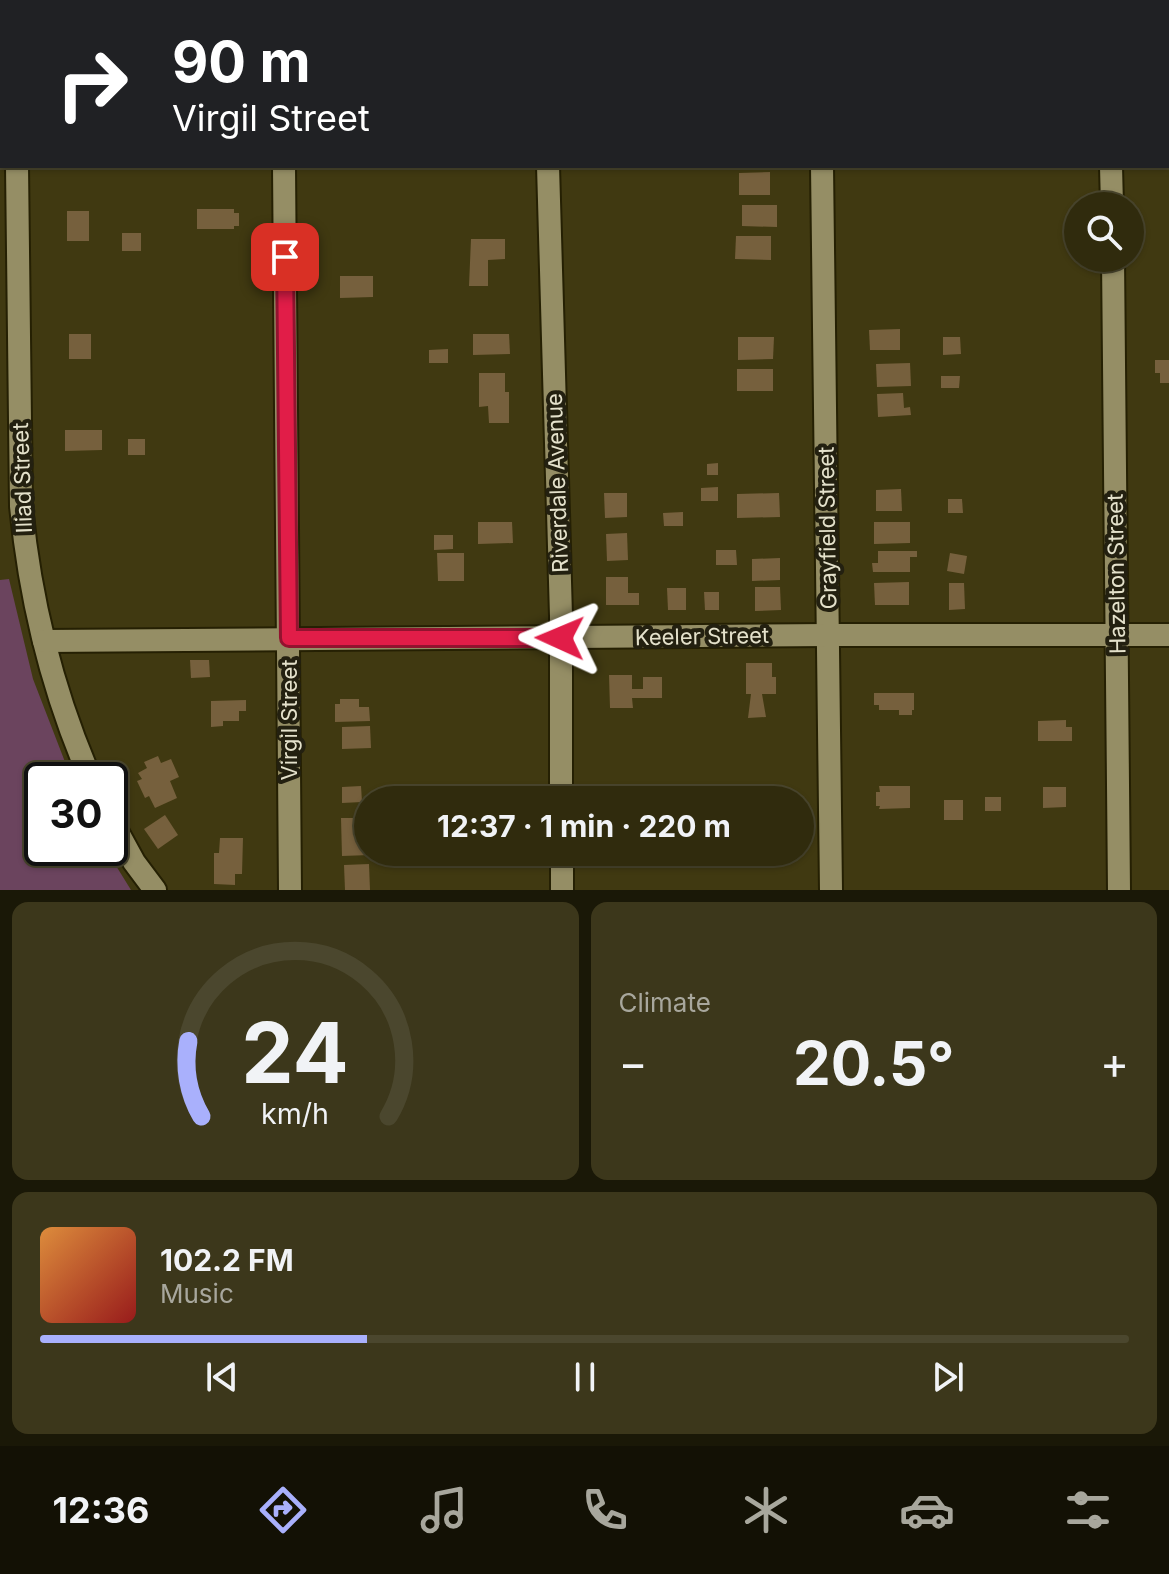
<!DOCTYPE html>
<meta charset="utf-8">
<style>
body{margin:0;font-family:Inter,sans-serif;background:#3c371b;color:#f1f3f6;height:100vh;display:flex;flex-direction:column;font-size:30px;white-space:nowrap}
*{box-sizing:border-box;margin:0}
p{font-size:26px;color:#a8a79d}
.icon{flex:none;width:44px;height:44px;fill:none;stroke:currentColor;stroke-width:2;stroke-linecap:round;stroke-linejoin:round}
.map{position:relative;height:890px;overflow:hidden}
.panel{display:flex;flex-direction:column;gap:12px;padding:12px;background:#1a1807;flex:1}
.panel>*{flex:none}
.hud{position:absolute;left:0px;top:0px;width:1170px;height:168px;box-shadow:0 2px 6px #0004,0 0 0 2px #4b472e;background:#202124;color:#fff;overflow:hidden}
.fabs{position:absolute;left:1064px;top:192px;display:grid;gap:16px}
.fabs a{display:grid;place-items:center;width:80px;height:80px;border-radius:50%;background:#302b0d;box-shadow:0 2px 6px #0004,0 0 0 2px #4b472e;font-size:40px}
.speed{position:absolute;left:24px;top:762px;display:flex;gap:16px;font-size:40px;font-weight:700;text-align:center}
.speed>*{display:grid;place-content:center;width:104px;height:104px;border-radius:50%;background:#302b0d;box-shadow:0 2px 6px #0004,0 0 0 2px #4b472e;line-height:1}
.speed .limit{border:4px solid #111;border-radius:12px;background:#fff;color:#111}
.pin{position:absolute;display:grid;place-items:center;width:68px;height:68px;color:#fff;margin:-34px;border-radius:16px;box-shadow:0 4px 12px #0006}
.me{position:absolute;width:88px;margin:-44px;rotate:271deg;stroke-linejoin:round;filter:drop-shadow(0 0 6px #0008)}
.turn{display:flex;align-items:center;gap:28px;height:168px;padding:0 40px;font-size:36px}
.turn .icon{width:104px;height:104px;stroke-width:2.5}
.turn b{display:block;font-size:56px;line-height:68px}
.big{font-size:60px;font-weight:700;line-height:1.1}
.panel .widget{flex:1;display:flex;flex-direction:column;justify-content:center;gap:12px;min-width:0;padding:0 28px;border-radius:16px;background:#3c371b}
.panel .dial{align-items:center;gap:0}
.dial svg{height:208px;overflow:visible;fill:none;stroke:#4b472e;stroke-width:7;stroke-linecap:round;text-anchor:middle}
.dial text{fill:#f1f3f6;stroke:none}
.song{display:flex;align-items:center;gap:24px}
.cover{width:96px;height:96px;border-radius:12px;background:linear-gradient(135deg,hsl(30 70% 55%),hsl(0 70% 35%))}
.played{height:8px;border-radius:4px;background:linear-gradient(90deg,#a9b0fc 30%,#4b472e 30%)}
.keys{display:flex;justify-content:space-around;direction:ltr}
.heat{display:flex;justify-content:space-between;align-items:center;font-size:44px;direction:ltr}
.panel .tiles{flex:1;display:grid;gap:12px;grid-template-columns:1fr 1fr}
.widget:last-child{grid-column:span 2}
.trip{position:absolute;left:354px;top:786px;width:460px;height:80px;border-radius:40px;background:#302b0d;box-shadow:0 2px 6px #0004,0 0 0 2px #4b472e;font-weight:700;line-height:80px;text-align:center}
.menu{display:flex;height:128px;justify-content:space-around;align-items:center;background:#131105;color:#a8a79d}
.menu .icon{width:56px;height:56px}
.menu .on{color:#a9b0fc}
.menu b{font-size:36px;color:#f1f3f6}
.map>svg:first-child{display:block}
.green{fill:#6b445e}
.building{fill:#76603d}
.lines{fill:none;stroke-linecap:round;stroke-linejoin:round}
.street-casing{stroke:#252003;stroke-width:26}
.street{stroke:#958e65;stroke-width:22}
.route-casing{stroke:#92132f;stroke-width:20}
.route{stroke:#e11d48;stroke-width:14}
.labels{text-anchor:middle;dominant-baseline:central;stroke-width:8;stroke-linejoin:round;paint-order:stroke}
.street-label{font-size:22px;fill:#e4e1cb;stroke:#232010}
</style>
<div class="map">
<svg width="1169" height="890" viewBox="0 0 1169 890">
<rect width="100%" height="100%" fill="#403911"/>
<polygon class="green" points="9,579 33,679 72,780 42,780 42,848 105,848 131,890 0,890 0,580"/>
<g class="building">
<polygon points="770,172 770,195 739,195 739,173"/>
<polygon points="742,205 777,205 777,227 742,226"/>
<polygon points="197,209 234,209 234,213 239,213 239,226 234,226 234,229 197,229"/>
<rect x="67" y="211" width="22" height="30"/>
<rect x="122" y="233" width="19" height="18"/>
<polygon points="736,236 771,236 771,260 735,259"/>
<polygon points="471,239 505,239 505,259 488,260 488,286 469,286"/>
<polygon points="340,276 373,276 373,297 340,298"/>
<polygon points="900,329 900,350 870,350 869,330"/>
<rect x="69" y="334" width="22" height="25"/>
<polygon points="473,334 509,334 510,354 473,355"/>
<polygon points="738,337 774,337 773,359 738,360"/>
<polygon points="943,337 960,337 961,354 943,355"/>
<polygon points="448,349 448,363 429,363 429,350"/>
<polygon points="1155,360 1169,360 1169,383 1160,383 1160,373 1155,373"/>
<polygon points="910,363 911,386 877,387 876,364"/>
<rect x="737" y="369" width="36" height="22"/>
<polygon points="479,373 505,373 505,392 509,392 509,423 489,423 488,406 479,407"/>
<polygon points="941,376 960,376 959,388 941,388"/>
<polygon points="903,393 904,408 910,407 911,415 878,417 877,394"/>
<polygon points="65,430 102,430 102,450 65,451"/>
<rect x="128" y="439" width="17" height="16"/>
<polygon points="718,463 718,475 707,475 707,464"/>
<polygon points="718,487 718,501 701,501 701,488"/>
<polygon points="901,489 902,511 876,511 876,490"/>
<polygon points="604,493 627,493 627,517 605,518"/>
<polygon points="779,493 780,517 737,518 737,494"/>
<polygon points="948,499 962,499 963,513 948,513"/>
<polygon points="683,512 683,526 664,526 663,513"/>
<polygon points="478,522 512,522 513,543 478,544"/>
<polygon points="874,522 910,522 910,543 874,544"/>
<polygon points="627,533 628,560 607,561 606,534"/>
<polygon points="434,535 453,535 453,549 434,550"/>
<polygon points="716,550 736,550 737,565 716,565"/>
<polygon points="878,551 917,551 917,557 910,557 910,572 873,572 872,563 878,563"/>
<polygon points="437,553 464,553 464,581 438,581"/>
<polygon points="950,553 967,556 964,574 947,571"/>
<polygon points="780,558 780,580 752,581 752,559"/>
<polygon points="606,577 628,577 628,593 639,593 639,605 606,605"/>
<polygon points="909,582 909,605 875,605 874,583"/>
<polygon points="949,583 964,583 965,609 949,610"/>
<polygon points="755,587 780,587 781,610 755,611"/>
<polygon points="667,588 686,588 686,610 668,610"/>
<polygon points="704,592 719,592 719,610 705,610"/>
<polygon points="190,660 209,660 210,677 191,678"/>
<polygon points="746,663 772,663 772,677 776,677 776,694 762,694 766,717 748,718 751,694 746,694"/>
<polygon points="609,675 632,675 632,689 643,689 643,677 662,677 662,698 632,698 633,708 610,708"/>
<polygon points="874,693 914,693 914,710 912,710 912,715 899,715 899,710 879,710 879,705 874,705"/>
<polygon points="340,699 359,699 359,707 369,707 370,721 335,722 335,704 340,704"/>
<polygon points="246,700 246,711 239,711 239,721 223,721 223,726 211,727 211,701"/>
<polygon points="1066,720 1066,727 1072,727 1072,741 1038,741 1038,721"/>
<polygon points="370,726 371,748 342,749 342,727"/>
<polygon points="158,756 161,763 171,759 179,777 170,781 177,798 155,808 149,796 145,798 137,781 142,779 138,773 147,768 144,762"/>
<polygon points="361,786 362,802 342,803 342,787"/>
<polygon points="747,786 779,786 779,800 742,800 742,793 747,793"/>
<polygon points="879,786 910,786 910,808 879,809 880,806 876,806 876,792 880,792"/>
<polygon points="1043,787 1066,787 1066,807 1043,808"/>
<rect x="985" y="797" width="16" height="14"/>
<rect x="944" y="800" width="19" height="20"/>
<polygon points="165,815 178,835 158,849 144,829"/>
<polygon points="341,818 368,818 370,855 342,856"/>
<polygon points="220,838 243,838 242,874 235,874 235,885 214,884 214,853 219,853"/>
<polygon points="396,852 415,852 416,862 396,862"/>
<polygon points="369,864 370,890 345,890 344,865"/>
</g>
<g class="lines">
<defs>
<g id="street">
<polyline points="17,0 17,2"/>
<polyline points="282,0 282,2"/>
<polyline points="544,0 544,2"/>
<polyline points="819,0 819,2"/>
<polyline points="1106,0 1106,2"/>
<polyline points="1168,18 1169,18"/>
<path d="M17 166 21 506C30 601 53 693 91 780"/>
<polyline points="284,166 290,890"/>
<polyline points="548,166 561,616 561,800"/>
<polyline points="822,166 831,890"/>
<polyline points="1111,166 1112,206"/>
<polyline points="1113,258 1119,890"/>
<polyline points="44,641 829,635 1169,635"/>
<polyline points="110,818 134,862 155,890"/>
<polyline points="562,852 562,890"/>
</g>
</defs>
<use href="#street" class="street-casing"/>
<use href="#street" class="street"/>
</g>
<g class="lines">
<defs>
<polyline id="route" points="285,257 289,638 560,638"/>
</defs>
<use href="#route" class="route-casing"/>
<use href="#route" class="route"/>
</g>
<g class="labels">
<g class="street-label">
<text transform="translate(22 478) rotate(-92)">Iliad Street</text>
<text transform="translate(557 483) rotate(-92)">Riverdale Avenue</text>
<text transform="translate(827 528) rotate(-91)">Grayfield Street</text>
<text transform="translate(1116 574) rotate(-91)">Hazelton Street</text>
<text transform="translate(702 636) rotate(-1)">Keeler Street</text>
<text transform="translate(289 720) rotate(-90)">Virgil Street</text>
</g>
</g>
</svg>
<div class="fabs">
<a><svg class="icon" aria-label="search" viewBox="0 0 24 24"><circle cx="10" cy="10" r="6"/><path d="M15 15l6 6"/></svg></a>
</div>
<div class="speed"><div class="limit">30</div></div>
<div class="pin" style="left:285px;top:257px;background:#d93025"><svg class="icon" aria-label="arrive" viewBox="0 0 24 24"><path d="M6 21V4h12l-3 4 3 4H6"/></svg></div>
<svg class="me" style="left:560px;top:638px" viewBox="-20 -20 40 40"><path d="M0-17L14 15 0 8-14 15z" fill="#e11d48" stroke="#fff" stroke-width="4"/></svg>
<div class="trip">12:37 · 1 min · 220 m</div>
<div class="hud">
<div class="turn"><svg class="icon" aria-label="right" viewBox="0 0 24 24"><path d="M7 20v-9h11M14 6l5 5-5 5"/></svg><div><b>90 m</b>Virgil Street</div></div>
</div>
</div>
<section class="panel">
<div class="tiles">
<div class="widget dial"><svg viewBox="0 0 100 80">
<path d="M14 69A42 42 0 1 1 86 69"/>
<path d="M14 69A42 42 0 0 1 9 40" stroke="#a9b0fc"/>
<text x="50" y="56" font-size="32" font-weight="700">24</text>
<text x="50" y="72" font-size="11">km/h</text>
</svg></div>
<div class="widget"><p>Climate</p>
<div class="heat"><a>−</a><b class="big">20.5°</b><a>+</a></div>
</div>
<div class="widget">
<div class="song"><i class="cover"></i><div><b>102.2 FM</b><p>Music</p></div></div>
<div class="played"></div>
<div class="keys"><svg class="icon" aria-label="previous" viewBox="0 0 24 24"><path d="M18 5L8 12l10 7zM5 5v14"/></svg><svg class="icon" aria-label="pause" viewBox="0 0 24 24"><path d="M8 5v14M16 5v14"/></svg><svg class="icon" aria-label="next" viewBox="0 0 24 24"><path d="M6 5l10 7-10 7zM19 5v14"/></svg></div>
</div>
</div>
</section>
<nav class="menu">
<b>12:36</b>
<svg class="icon on" aria-label="directions" viewBox="0 0 24 24"><path d="M12 3l9 9-9 9-9-9zM9 14v-3h6M13 9l2 2-2 2"/></svg>
<svg class="icon" aria-label="music" viewBox="0 0 24 24"><path d="M9 18V5l10-2v13"/><circle cx="6" cy="18" r="3"/><circle cx="16" cy="16" r="3"/></svg>
<svg class="icon" aria-label="phone" viewBox="0 0 24 24"><path d="M5 4h4l2 5-3 2q2 4 5 5l2-3 5 2v4C11 20 4 13 5 4z"/></svg>
<svg class="icon" aria-label="climate" viewBox="0 0 24 24"><path d="M12 3v18M4 7l16 10M4 17L20 7"/></svg>
<svg class="icon" aria-label="car" viewBox="0 0 24 24"><path d="M5 17H2v-5l4-1 3-4h7l3 4 3 1v5h-3M9 17h6M6 11h13"/><circle cx="7" cy="17" r="2"/><circle cx="17" cy="17" r="2"/></svg>
<svg class="icon" aria-label="filters" viewBox="0 0 24 24"><path d="M4 7h16M4 17h16"/><circle cx="9" cy="7" r="2"/><circle cx="15" cy="17" r="2"/></svg>
</nav>
